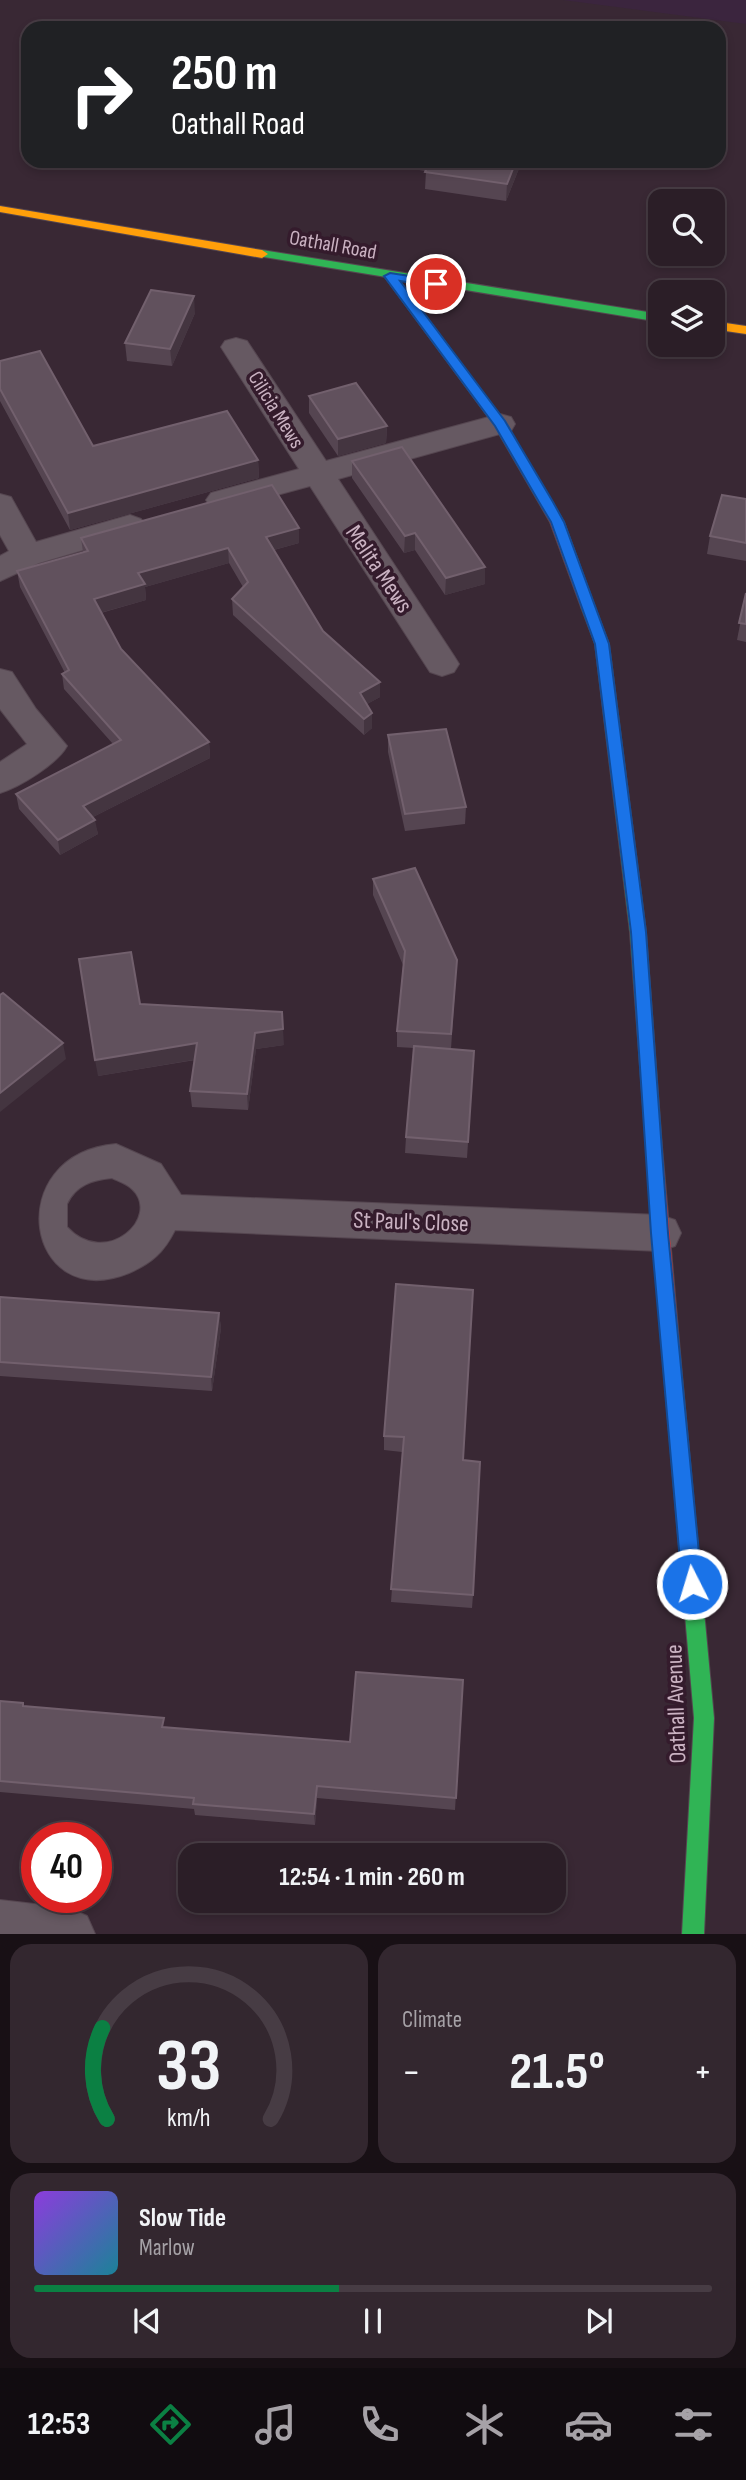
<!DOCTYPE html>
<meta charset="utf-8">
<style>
body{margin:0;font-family:"Sofia Sans Condensed",sans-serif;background:#33272f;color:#f1f3f6;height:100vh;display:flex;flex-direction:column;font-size:26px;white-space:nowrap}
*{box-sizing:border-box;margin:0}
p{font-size:23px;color:#a6a2a7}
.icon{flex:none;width:38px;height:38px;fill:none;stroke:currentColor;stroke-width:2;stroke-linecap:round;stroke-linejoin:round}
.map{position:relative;height:1934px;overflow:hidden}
.drawer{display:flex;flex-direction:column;gap:10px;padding:10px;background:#181015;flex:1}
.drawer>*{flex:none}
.guide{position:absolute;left:21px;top:21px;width:705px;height:147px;border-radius:21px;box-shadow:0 4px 10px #0003,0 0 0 2px #473c44;background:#202124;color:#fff;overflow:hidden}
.fabs{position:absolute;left:648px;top:189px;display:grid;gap:14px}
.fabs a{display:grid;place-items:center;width:77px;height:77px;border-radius:14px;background:#2b1e27;box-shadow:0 4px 10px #0003,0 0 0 2px #473c44;font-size:35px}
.speed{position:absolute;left:21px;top:1822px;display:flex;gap:14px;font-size:35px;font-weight:700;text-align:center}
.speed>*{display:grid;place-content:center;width:91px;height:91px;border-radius:50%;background:#2b1e27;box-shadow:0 4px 10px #0003,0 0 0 2px #473c44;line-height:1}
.speed .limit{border:10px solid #d22;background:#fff;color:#111}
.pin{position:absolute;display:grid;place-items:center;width:60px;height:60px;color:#fff;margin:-30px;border:4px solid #fff;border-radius:50%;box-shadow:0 2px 7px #0007}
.me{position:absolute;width:77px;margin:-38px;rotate:355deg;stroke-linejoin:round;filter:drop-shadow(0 0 5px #0008)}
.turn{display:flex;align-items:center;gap:24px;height:147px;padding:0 35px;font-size:32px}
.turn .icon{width:91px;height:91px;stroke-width:2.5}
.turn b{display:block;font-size:49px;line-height:60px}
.big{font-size:52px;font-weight:700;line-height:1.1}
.drawer .tile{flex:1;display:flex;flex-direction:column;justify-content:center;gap:10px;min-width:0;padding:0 24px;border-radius:21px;background:#33272f}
.drawer .dial{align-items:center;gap:0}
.dial svg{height:182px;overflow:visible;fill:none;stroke:#473c44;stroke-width:7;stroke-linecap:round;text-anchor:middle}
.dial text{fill:#f1f3f6;stroke:none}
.song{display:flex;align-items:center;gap:21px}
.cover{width:84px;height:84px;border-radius:10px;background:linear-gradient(135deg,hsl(270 70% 55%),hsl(190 70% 35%))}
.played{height:7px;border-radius:4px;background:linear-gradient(90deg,#0b8043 45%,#473c44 45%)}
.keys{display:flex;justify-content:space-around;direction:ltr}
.heat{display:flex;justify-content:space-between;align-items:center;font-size:38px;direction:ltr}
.drawer .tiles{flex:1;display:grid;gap:10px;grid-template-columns:1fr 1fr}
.tile:last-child{grid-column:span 2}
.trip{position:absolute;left:178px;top:1843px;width:388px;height:70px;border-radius:21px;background:#2b1e27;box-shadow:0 4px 10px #0003,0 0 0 2px #473c44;font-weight:700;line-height:70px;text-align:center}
.tab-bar{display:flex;height:112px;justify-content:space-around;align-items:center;background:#110c10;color:#a6a2a7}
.tab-bar .icon{width:49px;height:49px}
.tab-bar .on{color:#0b8043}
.tab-bar b{font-size:32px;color:#f1f3f6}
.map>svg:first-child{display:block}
.green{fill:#3b253e}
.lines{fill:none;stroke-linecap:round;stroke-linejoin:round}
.street-casing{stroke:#554650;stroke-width:2}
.fast-casing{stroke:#554650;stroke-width:2}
.slow-casing{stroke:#554650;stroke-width:2}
.jam-casing{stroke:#554650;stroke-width:2}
.street{fill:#665962;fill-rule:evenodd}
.fast{fill:#30b455;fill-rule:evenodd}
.slow{fill:#ff9f0a;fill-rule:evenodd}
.jam{fill:#e5322d;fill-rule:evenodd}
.wall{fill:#554551}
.shaded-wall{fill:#443540}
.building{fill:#61515d;stroke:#72606d;stroke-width:2}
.route{fill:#1a73e8;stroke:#114b97;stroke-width:2}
.labels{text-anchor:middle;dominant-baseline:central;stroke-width:7;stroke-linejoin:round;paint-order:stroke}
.far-street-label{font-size:21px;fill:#cab2c2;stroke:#341b2c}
.street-label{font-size:24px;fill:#cab2c2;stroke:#341b2c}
</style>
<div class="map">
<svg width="746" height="1934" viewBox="0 0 746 1934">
<rect width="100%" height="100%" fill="#392834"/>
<polygon class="green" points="563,0 746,0 746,24"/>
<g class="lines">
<defs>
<g id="street">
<polygon points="236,338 247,341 326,461 500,414 511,417 515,424 511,431 338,479 454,656 459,664 454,672 442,676 430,672 310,486 222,510 211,507 206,500 211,493 299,469 221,347 225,341"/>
<polygon points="0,494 11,497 36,542 130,515 141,519 146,526 141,533 39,563 0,581 0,556 9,551 0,535"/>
<path d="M0 669 12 672 36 709 67 746C57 764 20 787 0 793V762L27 744 0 709Z"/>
<path d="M116 1144 161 1164 181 1195 660 1215 675 1220 681 1233 675 1246 660 1251 175 1230C164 1252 152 1263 129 1273 25 1315 0 1154 116 1144ZM112 1178C118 1181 127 1184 132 1189 162 1217 106 1269 67 1227V1204C76 1185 92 1180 112 1178Z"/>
<polygon points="0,1900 69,1908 87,1916 95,1934 0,1934"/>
</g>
<g id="fast">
<polygon points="262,250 660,314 660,322 258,256 256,254"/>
<polygon points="588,602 595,607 609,644 646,932 662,1147 660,1152 654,1154 648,1152 646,1147 630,932 595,644 581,607"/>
<polygon points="673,1367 679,1369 682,1375 714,1718 704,1934 682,1934 694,1718 664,1375 667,1369"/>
</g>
<g id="slow">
<polygon points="0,206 262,250 268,254 262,258 0,212"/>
<polygon points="712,321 746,326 746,334 712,329"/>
</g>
<g id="jam">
<polygon points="390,272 394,273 506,424 564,522 595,607 593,610 583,610 581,607 550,522 494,425 384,276"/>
<polygon points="654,1140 660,1142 662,1147 682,1375 679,1381 673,1383 667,1381 664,1375 646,1147 648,1142"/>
</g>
</defs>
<use href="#street" class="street-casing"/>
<use href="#fast" class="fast-casing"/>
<use href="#slow" class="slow-casing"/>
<use href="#jam" class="jam-casing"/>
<use href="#street" class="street"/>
<use href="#fast" class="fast"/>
<use href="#slow" class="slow"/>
<use href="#jam" class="jam"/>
</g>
<g class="wall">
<polygon points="357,161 522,161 506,201 425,189 426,171"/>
<polygon points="195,313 172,366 127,361 125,343"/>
<polygon points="0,361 93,446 258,460 259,478 70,530 0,401"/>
<polygon points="309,396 387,426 386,443 338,456 309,413"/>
<polygon points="352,461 485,567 485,584 445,595 415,550 404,553 352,478"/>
<polygon points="746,499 746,561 707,554 710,536"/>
<polygon points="299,528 299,543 274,550 323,631 380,682 380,697 367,704 372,728 364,735 233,615 232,599 243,587 229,563 145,587 146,600 101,613 121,649 209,742 210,758 93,817 98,834 60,855 19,809 16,794 113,744 64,689 62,674 65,673 20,587 17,571 83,552 81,538"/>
<polygon points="746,593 746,642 737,640"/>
<polygon points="388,735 466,807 465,824 405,831 388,752"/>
<polygon points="373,879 457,960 451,1049 474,1051 467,1158 405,1153 406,1137 414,1048 397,1047 397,1031 403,965 373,895"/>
<polygon points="140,1004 284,1045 256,1049 248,1110 192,1107 190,1091 195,1060 98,1076"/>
<polygon points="396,1284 463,1460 473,1595 472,1608 391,1602 402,1452 384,1450 384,1436"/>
<polygon points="0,1297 219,1313 221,1328 212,1391 0,1376"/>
<polygon points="463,1680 455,1810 317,1798 315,1825 195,1815 194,1809 0,1792 0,1701 24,1706 165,1727 350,1742"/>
</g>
<g class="shaded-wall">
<polygon points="516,161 522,161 506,201 507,184"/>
<polygon points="194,296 195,313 172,366 170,349"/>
<polygon points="387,426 386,443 338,456 338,439"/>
<polygon points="258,460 259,478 70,530 68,513"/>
<polygon points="299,528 299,543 266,552 266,537"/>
<polygon points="415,533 415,550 404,553 405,536"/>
<polygon points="228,548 229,563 145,587 146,600 96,614 94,599 138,573"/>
<polygon points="485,567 485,584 445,595 446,578"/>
<polygon points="380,682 380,697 360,708 360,693"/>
<polygon points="372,713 372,728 364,735 364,719"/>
<polygon points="209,742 210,758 85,821 83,806"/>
<polygon points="95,820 98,834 60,855 58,840"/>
<polygon points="283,1029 284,1045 256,1049 248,1110 247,1094 255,1033"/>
<polygon points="63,1043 66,1059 0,1112 0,1093"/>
<polygon points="197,1043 199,1059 98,1076 95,1060"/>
<polygon points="219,1313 221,1328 212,1391 211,1377"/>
<polygon points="317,1786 317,1798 315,1825 314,1814"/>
</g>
<g class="building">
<polygon points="430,161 516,161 507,184 425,172"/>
<polygon points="151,290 194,296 170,349 125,343"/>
<polygon points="40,351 93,446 227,411 258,460 68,513 0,389 0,361"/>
<polygon points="356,383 387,426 338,439 309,396"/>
<polygon points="402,447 485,567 446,578 415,533 405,536 352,461"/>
<polygon points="272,485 299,528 266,537 323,631 380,682 360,693 372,713 364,719 232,599 248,582 228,548 138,573 145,584 94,599 121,649 209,742 83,806 95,820 58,840 16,794 121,740 62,674 69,670 17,571 88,551 81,538"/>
<polygon points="722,495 746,499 746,543 710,536"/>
<polygon points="746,593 746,624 739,623"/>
<polygon points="446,729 466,807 405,814 388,735"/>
<polygon points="415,868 457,960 451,1034 397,1031 405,951 373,879"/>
<polygon points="131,952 140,1004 282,1012 283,1029 255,1033 247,1094 190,1091 197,1043 95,1060 79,959"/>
<polygon points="3,993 63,1043 0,1093 0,995"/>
<polygon points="414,1046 474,1051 468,1142 406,1137"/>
<polygon points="396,1284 473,1290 463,1460 480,1462 473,1595 391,1589 404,1437 384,1436"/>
<polygon points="0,1297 219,1313 211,1377 0,1362"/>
<polygon points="356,1672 463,1680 456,1798 317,1786 314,1814 193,1804 194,1798 0,1781 0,1701 23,1703 23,1706 164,1718 162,1727 350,1742"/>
</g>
<polygon class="route" points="390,273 436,280 442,284 436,287 400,281 505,421 553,502 564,522 609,644 646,932 668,1233 702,1584 699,1590 692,1593 685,1590 682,1584 651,1233 631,932 595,644 551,522 539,502 495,426 384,276"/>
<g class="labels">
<g class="far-street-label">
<text transform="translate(333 245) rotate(10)">Oathall Road</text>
<text transform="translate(276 410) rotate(58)">Cilicia Mews</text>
</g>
<g class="street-label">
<text transform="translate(379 569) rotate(56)">Melita Mews</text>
<text transform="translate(411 1222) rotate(2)">St Paul's Close</text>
<text transform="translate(676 1704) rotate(-92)">Oathall Avenue</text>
</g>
</g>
</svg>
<div class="fabs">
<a><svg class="icon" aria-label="search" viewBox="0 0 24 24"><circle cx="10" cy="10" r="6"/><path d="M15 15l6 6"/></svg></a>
<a><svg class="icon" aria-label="layers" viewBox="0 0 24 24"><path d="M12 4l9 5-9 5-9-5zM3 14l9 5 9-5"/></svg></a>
</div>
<div class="speed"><div class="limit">40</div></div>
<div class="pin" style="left:436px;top:284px;background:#d93025"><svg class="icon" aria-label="arrive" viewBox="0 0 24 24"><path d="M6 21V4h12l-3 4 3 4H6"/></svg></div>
<svg class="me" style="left:692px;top:1584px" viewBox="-20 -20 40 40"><circle r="17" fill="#1a73e8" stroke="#fff" stroke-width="3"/><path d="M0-11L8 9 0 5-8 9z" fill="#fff"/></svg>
<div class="trip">12:54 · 1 min · 260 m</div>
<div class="guide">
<div class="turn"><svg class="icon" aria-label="right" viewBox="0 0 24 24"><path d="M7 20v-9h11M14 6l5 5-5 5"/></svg><div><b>250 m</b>Oathall Road</div></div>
</div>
</div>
<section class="drawer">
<div class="tiles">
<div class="tile dial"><svg viewBox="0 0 100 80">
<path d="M14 69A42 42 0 1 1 86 69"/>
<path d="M14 69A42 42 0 0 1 12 29" stroke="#0b8043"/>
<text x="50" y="56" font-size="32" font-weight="700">33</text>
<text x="50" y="72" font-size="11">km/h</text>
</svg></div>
<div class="tile"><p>Climate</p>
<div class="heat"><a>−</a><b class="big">21.5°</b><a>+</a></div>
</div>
<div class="tile">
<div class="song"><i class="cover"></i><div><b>Slow Tide</b><p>Marlow</p></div></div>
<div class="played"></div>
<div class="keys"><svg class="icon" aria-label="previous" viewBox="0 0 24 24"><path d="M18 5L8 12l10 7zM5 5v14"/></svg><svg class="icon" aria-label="pause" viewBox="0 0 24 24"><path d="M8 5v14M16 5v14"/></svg><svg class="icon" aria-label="next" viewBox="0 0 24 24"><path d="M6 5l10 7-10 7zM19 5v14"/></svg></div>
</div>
</div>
</section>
<nav class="tab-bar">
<b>12:53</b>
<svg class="icon on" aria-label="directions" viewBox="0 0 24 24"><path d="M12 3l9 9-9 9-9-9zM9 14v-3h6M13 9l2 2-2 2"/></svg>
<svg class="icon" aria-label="music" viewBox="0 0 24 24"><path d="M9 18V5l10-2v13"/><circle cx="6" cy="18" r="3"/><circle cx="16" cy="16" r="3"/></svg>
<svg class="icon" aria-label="phone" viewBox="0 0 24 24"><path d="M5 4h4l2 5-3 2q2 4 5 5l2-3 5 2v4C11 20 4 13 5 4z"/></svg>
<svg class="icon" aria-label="climate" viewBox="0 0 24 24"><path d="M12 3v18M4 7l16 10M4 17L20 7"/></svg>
<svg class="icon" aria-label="car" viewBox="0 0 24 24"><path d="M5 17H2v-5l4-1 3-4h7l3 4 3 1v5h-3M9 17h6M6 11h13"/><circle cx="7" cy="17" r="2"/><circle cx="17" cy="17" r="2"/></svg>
<svg class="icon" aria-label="filters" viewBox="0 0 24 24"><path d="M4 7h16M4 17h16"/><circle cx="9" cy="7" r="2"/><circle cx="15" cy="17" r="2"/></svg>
</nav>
